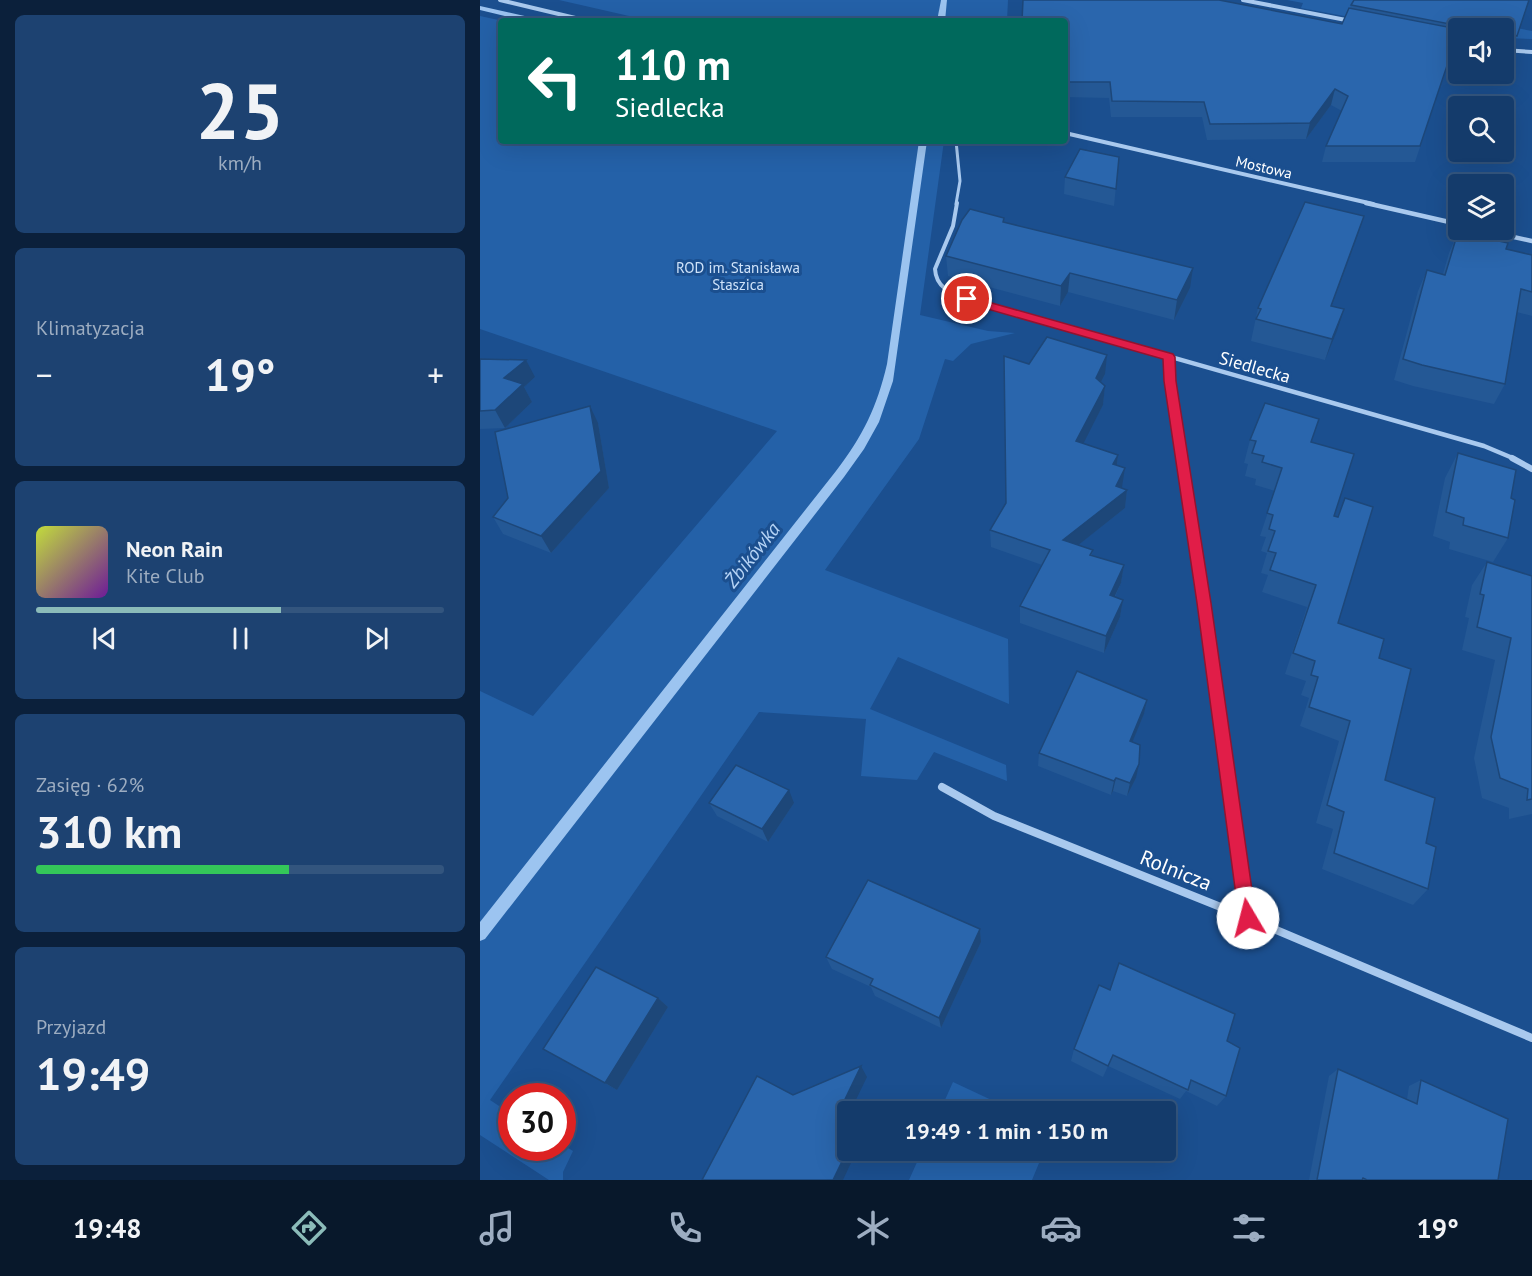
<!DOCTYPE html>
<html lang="pl">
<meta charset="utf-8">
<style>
body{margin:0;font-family:"PT Sans",sans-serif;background:#1d4271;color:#f1f3f6;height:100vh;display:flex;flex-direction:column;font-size:22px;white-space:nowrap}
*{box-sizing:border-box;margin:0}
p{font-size:20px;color:#9dadc1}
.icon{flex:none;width:33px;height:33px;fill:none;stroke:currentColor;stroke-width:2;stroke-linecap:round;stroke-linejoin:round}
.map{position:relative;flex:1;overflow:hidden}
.details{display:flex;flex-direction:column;gap:15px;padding:15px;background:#0b203b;width:480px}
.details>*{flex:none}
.banner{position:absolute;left:18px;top:18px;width:570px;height:126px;border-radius:6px;box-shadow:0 6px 24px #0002,0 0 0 2px #33557e;background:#00695c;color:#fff;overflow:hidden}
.buttons{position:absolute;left:968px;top:18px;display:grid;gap:12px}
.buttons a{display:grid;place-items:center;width:66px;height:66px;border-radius:6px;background:#143b6b;box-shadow:0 6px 24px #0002,0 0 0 2px #33557e;font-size:30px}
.speed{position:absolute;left:18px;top:1083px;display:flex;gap:12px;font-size:30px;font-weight:700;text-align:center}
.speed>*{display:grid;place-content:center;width:78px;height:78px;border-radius:50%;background:#143b6b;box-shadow:0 6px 24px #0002,0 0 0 2px #33557e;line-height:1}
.speed .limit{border:9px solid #d22;background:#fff;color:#111}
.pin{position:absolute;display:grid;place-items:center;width:51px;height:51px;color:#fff;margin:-26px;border:3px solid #fff;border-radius:50%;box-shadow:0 2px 6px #0007}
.me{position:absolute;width:66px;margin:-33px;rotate:352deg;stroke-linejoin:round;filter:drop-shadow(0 0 4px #0008)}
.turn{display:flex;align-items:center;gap:21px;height:126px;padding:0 18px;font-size:27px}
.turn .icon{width:78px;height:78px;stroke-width:2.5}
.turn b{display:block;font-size:42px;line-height:51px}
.big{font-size:45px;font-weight:800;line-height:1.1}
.details .tile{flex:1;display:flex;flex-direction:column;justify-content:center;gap:9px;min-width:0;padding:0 21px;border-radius:9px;background:#1d4271}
.details .dial{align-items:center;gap:0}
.dial b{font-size:78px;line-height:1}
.song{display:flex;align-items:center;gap:18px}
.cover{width:72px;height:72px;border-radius:9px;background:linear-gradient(135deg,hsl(70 70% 55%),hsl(280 70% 35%))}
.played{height:6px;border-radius:3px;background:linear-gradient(90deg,#8bbbb9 60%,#33557e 60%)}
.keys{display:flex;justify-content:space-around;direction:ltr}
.heat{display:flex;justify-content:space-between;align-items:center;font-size:33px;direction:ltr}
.charge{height:9px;border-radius:4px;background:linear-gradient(90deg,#34c759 62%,#33557e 0)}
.trip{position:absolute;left:357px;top:1101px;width:339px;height:60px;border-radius:6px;background:#143b6b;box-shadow:0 6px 24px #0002,0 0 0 2px #33557e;font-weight:800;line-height:60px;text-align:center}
.dock{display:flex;height:96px;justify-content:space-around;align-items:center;background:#08182b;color:#9dadc1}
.dock .icon{width:42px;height:42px}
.dock .active{color:#8bbbb9}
.dock b{font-size:27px;color:#f1f3f6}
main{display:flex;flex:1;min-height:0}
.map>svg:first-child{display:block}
.green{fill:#2461a8}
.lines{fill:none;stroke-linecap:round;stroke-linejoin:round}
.stream{fill:#9cc4f0;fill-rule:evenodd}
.service-far1{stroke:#a9c9ee;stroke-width:3}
.service{stroke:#a9c9ee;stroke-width:4}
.minor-far3{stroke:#a9c9ee;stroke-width:4}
.minor-far2{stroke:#a9c9ee;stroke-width:4.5}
.minor-far1{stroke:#a9c9ee;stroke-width:6}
.minor{stroke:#a9c9ee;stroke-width:8}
.wall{fill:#245895}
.shaded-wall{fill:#1d4779}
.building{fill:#2a66ad;stroke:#1d4779;stroke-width:1.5}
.route{fill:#e11d48;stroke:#92132f;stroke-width:1.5}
.labels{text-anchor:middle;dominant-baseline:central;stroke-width:6;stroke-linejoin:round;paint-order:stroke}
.far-street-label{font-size:15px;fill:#fff;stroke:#1b4f8f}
.far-park-label{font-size:15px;fill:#cfe3fa;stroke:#1b4f8f}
.street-label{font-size:18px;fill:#fff;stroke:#1b4f8f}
.water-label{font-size:20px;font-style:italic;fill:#b5d3f5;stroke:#1b4f8f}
.near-street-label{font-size:21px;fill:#fff;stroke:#1b4f8f}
</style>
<main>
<section class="details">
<div class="tile dial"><b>25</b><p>km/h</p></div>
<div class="tile"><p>Klimatyzacja</p>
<div class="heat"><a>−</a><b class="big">19°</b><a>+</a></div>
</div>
<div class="tile">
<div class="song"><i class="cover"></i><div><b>Neon Rain</b><p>Kite Club</p></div></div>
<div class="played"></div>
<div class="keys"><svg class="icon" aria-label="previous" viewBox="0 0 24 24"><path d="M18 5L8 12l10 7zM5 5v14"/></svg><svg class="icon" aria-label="pause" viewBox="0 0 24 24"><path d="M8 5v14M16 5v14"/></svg><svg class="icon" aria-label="next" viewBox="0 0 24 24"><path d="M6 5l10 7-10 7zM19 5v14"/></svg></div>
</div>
<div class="tile"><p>Zasięg · 62%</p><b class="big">310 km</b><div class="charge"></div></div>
<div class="tile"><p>Przyjazd</p><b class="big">19:49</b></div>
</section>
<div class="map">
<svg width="1052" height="1180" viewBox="0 0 1052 1180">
<rect width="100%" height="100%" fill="#1b4f8f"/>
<g class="green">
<polygon points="79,0 461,0 458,21 171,21"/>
<polygon points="467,0 528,0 527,21 464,21"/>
<polygon points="807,0 887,0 1052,31 1052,39 1028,38 1025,46 1023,45 1023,28 978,28 978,37 821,8 823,3"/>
<polygon points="0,16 23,21 21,21 21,141 464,141 440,315 508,331 535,333 491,344 473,361 465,359 439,439 345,570 528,639 529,704 418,657 390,709 526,765 527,781 454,752 437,780 381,776 386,719 279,712 10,1100 31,1114 32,1148 82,1148 83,1145 93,1151 83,1172 83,1180 69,1180 0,1135 0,691 53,716 297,431 0,329"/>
<polygon points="473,1082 535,1111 460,1111"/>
<polygon points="442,1151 442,1150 564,1151 552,1180 429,1180"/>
</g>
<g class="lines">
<g class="stream">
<polygon points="461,0 467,0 465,21 457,21"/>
<polygon points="0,6 58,19 59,21 46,21 0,10"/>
<path d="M439 141H447L413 381 399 422 384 449 364 477 5 939 0 941V922L356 471C383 436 397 407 407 364Z"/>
</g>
<polyline class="service-far1" points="476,141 480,181 476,204"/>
<path class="service" d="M477 203 473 226 455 269C456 288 471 293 487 299"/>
<g class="minor-far3">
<polyline points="20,0 108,21"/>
<polyline points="763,0 871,21"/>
<polyline points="1023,50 1052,52"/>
<polyline points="585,133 893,204"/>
</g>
<g class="minor-far2">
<polyline points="886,203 978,224"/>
<polyline points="1002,230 1052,241"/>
<polyline points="487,299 1004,446 1035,459"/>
<polyline points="689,357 690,381 701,459"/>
</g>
<g class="minor-far1">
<polyline points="701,458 748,779"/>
<polyline points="1032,458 1052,469"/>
</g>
<g class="minor">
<polyline points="748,778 768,918"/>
<polyline points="462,787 514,816 768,918 1052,1038"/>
</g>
</g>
<g class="wall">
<polygon points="1049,0 1033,47 1023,44 1023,28 978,28 978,33 935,162 842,162 846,146 862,111 851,105 826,139 727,140 722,117 631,117 629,98 585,97 585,21 862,24 870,9 871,5"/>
<polygon points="639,157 634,206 584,194 585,177"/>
<polygon points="524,218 524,222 710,288 694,320 588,292 580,306 468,276 466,256"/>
<polygon points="978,232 1026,249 1052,255 1052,316 1037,312 1025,384 1014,404 933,386 914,380 938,291 947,270 963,274 969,253"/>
<polygon points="877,237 852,306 864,309 845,360 771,341 778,308"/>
<polygon points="0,359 55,377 44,387 52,402 25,428 0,429"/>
<polygon points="625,374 621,382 625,386 623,405 603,443 638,455 637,466 645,468 641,488 647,490 645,508 598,545 613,550 612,555 644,565 641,583 635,597 643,600 640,617 624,653 540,623 540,606 562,565 511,547 510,530 526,503"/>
<polygon points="118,423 129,488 71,553 23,534 13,517"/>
<polygon points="770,440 832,442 854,516 857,517 865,498 858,623 899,658 905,780 946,843 948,889 933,905 842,869 853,829 836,823 859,741 820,726 829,698 821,695 826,681 805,674 827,607 782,592 788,575 781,573 787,553 781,551 786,537 780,536 795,491 775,485 776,479 765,476 768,464 764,463"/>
<polygon points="978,453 1031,498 1028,538 1013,562 969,549 970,542 953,536 965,478"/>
<polygon points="1007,562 1052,576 1052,814 1029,819 1029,808 1002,798 994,758 1015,660 982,650 989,618 985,617 992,585"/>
<polygon points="667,700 664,714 652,742 656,778 647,796 633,791 631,795 558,766 559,753"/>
<polygon points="229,803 314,803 288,842 237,816"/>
<polygon points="500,929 501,942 461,1028 395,996 391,987 352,969 346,957"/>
<polygon points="178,998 188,1007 137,1090 63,1049"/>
<polygon points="747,1041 746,1096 737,1106 706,1091 700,1099 628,1066 623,1077 591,1061 594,1049"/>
<polygon points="858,1069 927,1099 929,1086 941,1080 1018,1180 829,1180 849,1076"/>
</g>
<g class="shaded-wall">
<polygon points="855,89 851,105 826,139 830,123"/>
<polygon points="884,216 877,237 844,327 851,306"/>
<polygon points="713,268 710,288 694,320 697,300"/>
<polygon points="590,273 588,292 580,306 581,286"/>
<polygon points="864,309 857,331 845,360 852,339"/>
<polygon points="627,355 625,374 614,396 616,378"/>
<polygon points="46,360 55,377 44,387 52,402 25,428 15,410 24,378"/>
<polygon points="625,386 623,405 595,460 596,441"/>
<polygon points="110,406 118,423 129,488 71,553 61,536"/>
<polygon points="638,455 636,473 633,464"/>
<polygon points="645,468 642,487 636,498 647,490 645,508 582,558 583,540 636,486"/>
<polygon points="644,565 641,583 627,612 630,595"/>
<polygon points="643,600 640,617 624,653 626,636"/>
<polygon points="667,700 664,714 647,755 650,741"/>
<polygon points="659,764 656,778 647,796 650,783"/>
<polygon points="636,778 633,791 631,795 634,781"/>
<polygon points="309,790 314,803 288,842 282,829"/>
<polygon points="500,929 501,942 461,1028 459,1018"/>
<polygon points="178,998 188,1007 137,1090 125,1083"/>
<polygon points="381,1066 387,1077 370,1112 368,1112 368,1117 363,1126 356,1118"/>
<polygon points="368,1149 368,1150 377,1150 363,1180 353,1180"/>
</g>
<g class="building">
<polygon points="543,0 739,0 862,24 869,8 978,29 978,33 940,146 846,146 868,96 855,89 830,123 730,124 724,102 632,101 630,82 585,82 585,21 542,21"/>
<polygon points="874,0 1049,0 1037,36 1023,31 1023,28 1013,28 982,19 980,26 871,5"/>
<polygon points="600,149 639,157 636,189 585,177"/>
<polygon points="825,202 884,216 851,306 864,309 852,339 776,319 781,309 778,308"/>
<polygon points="490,209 524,218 523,222 713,268 697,300 590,273 581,286 466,256 482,220"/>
<polygon points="978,232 1028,243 1026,249 1052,255 1052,292 1041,289 1025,384 942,365 923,359 947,270 965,275"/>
<polygon points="567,337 627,355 616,378 625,386 596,441 638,455 633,464 645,468 636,486 647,490 583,540 613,550 610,555 644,565 630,595 643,600 626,636 540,606 570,550 510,530 526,503 524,356 549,364"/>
<polygon points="0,359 46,360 24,378 43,384 15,410 0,411"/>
<polygon points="785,403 839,419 831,442 874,454 854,516 858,517 865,498 893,507 858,623 904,639 899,658 931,669 905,780 955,798 946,843 956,847 948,889 854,853 864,812 847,805 870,721 829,707 838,677 831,675 835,661 813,653 836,585 790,570 796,553 788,551 795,531 789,529 793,515 787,513 802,468 782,462 784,456 772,453 776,441 770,440"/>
<polygon points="110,406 121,471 61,536 13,517 28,498 15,432"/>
<polygon points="978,453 1036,470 1031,498 1035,500 1028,538 983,525 984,518 966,512"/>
<polygon points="1007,562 1052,576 1052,799 1047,800 1048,789 1020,778 1011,737 1031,638 997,627 1004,595 1000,594"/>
<polygon points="597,671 667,700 650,741 660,745 659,764 650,783 636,778 634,781 559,753"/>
<polygon points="256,765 309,790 282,829 229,803"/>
<polygon points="388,880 500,929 459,1018 390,985 393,979 346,957"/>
<polygon points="639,963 755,1014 747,1041 760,1048 746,1096 711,1080 708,1090 633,1055 628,1066 594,1049 619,985 630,990"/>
<polygon points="116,967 178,998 125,1083 63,1049"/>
<polygon points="381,1066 356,1118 368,1124 368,1149 353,1180 222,1180 277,1076 313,1095"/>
<polygon points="858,1069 937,1104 941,1080 1028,1119 1018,1180 887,1180 883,1178 882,1180 837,1180"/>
</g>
<polygon class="route" points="487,296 693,354 695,357 696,381 731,603 776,918 774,924 768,927 762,924 759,918 717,603 684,381 683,359 483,302 483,297"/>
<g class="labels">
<g class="far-street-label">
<text transform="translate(784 167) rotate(13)">Mostowa</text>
</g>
<g class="far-park-label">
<text x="258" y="267">ROD im. Stanisława<tspan x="258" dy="17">Staszica</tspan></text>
</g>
<g class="street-label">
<text transform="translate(775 367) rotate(16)">Siedlecka</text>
</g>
<g class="water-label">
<text transform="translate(272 555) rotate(-52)">Żbikówka</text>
</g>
<g class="near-street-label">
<text transform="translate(696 870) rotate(22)">Rolnicza</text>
</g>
</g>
</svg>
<div class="buttons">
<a><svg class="icon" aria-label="sound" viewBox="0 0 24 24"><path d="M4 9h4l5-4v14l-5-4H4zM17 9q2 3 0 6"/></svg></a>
<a><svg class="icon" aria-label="search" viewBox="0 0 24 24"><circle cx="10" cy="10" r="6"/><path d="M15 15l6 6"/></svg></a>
<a><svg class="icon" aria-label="layers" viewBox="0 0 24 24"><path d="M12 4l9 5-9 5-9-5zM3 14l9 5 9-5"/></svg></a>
</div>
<div class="speed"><div class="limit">30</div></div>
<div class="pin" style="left:487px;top:299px;background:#d93025"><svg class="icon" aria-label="arrive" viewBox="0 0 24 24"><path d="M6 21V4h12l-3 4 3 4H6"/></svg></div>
<svg class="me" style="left:768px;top:918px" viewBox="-20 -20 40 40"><circle r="19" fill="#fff"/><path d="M0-13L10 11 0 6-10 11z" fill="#e11d48"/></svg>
<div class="trip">19:49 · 1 min · 150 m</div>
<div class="banner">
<div class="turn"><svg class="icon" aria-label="left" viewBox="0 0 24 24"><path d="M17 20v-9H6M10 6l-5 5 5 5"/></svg><div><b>110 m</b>Siedlecka</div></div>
</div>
</div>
</main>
<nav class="dock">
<b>19:48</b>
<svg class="icon active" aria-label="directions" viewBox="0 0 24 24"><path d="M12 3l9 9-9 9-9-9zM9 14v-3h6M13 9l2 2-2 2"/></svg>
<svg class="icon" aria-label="music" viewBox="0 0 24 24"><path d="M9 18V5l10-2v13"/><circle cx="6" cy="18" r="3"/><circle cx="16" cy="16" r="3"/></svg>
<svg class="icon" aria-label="phone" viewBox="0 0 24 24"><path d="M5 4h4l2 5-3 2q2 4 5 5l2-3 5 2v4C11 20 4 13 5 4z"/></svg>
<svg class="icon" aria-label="climate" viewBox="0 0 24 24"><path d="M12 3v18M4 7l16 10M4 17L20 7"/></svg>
<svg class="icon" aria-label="car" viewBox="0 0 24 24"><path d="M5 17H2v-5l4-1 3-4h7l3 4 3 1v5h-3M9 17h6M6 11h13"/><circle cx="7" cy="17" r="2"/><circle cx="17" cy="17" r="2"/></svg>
<svg class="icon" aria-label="filters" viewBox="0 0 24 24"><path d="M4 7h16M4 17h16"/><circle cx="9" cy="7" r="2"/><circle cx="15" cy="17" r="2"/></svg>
<b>19°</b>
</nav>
